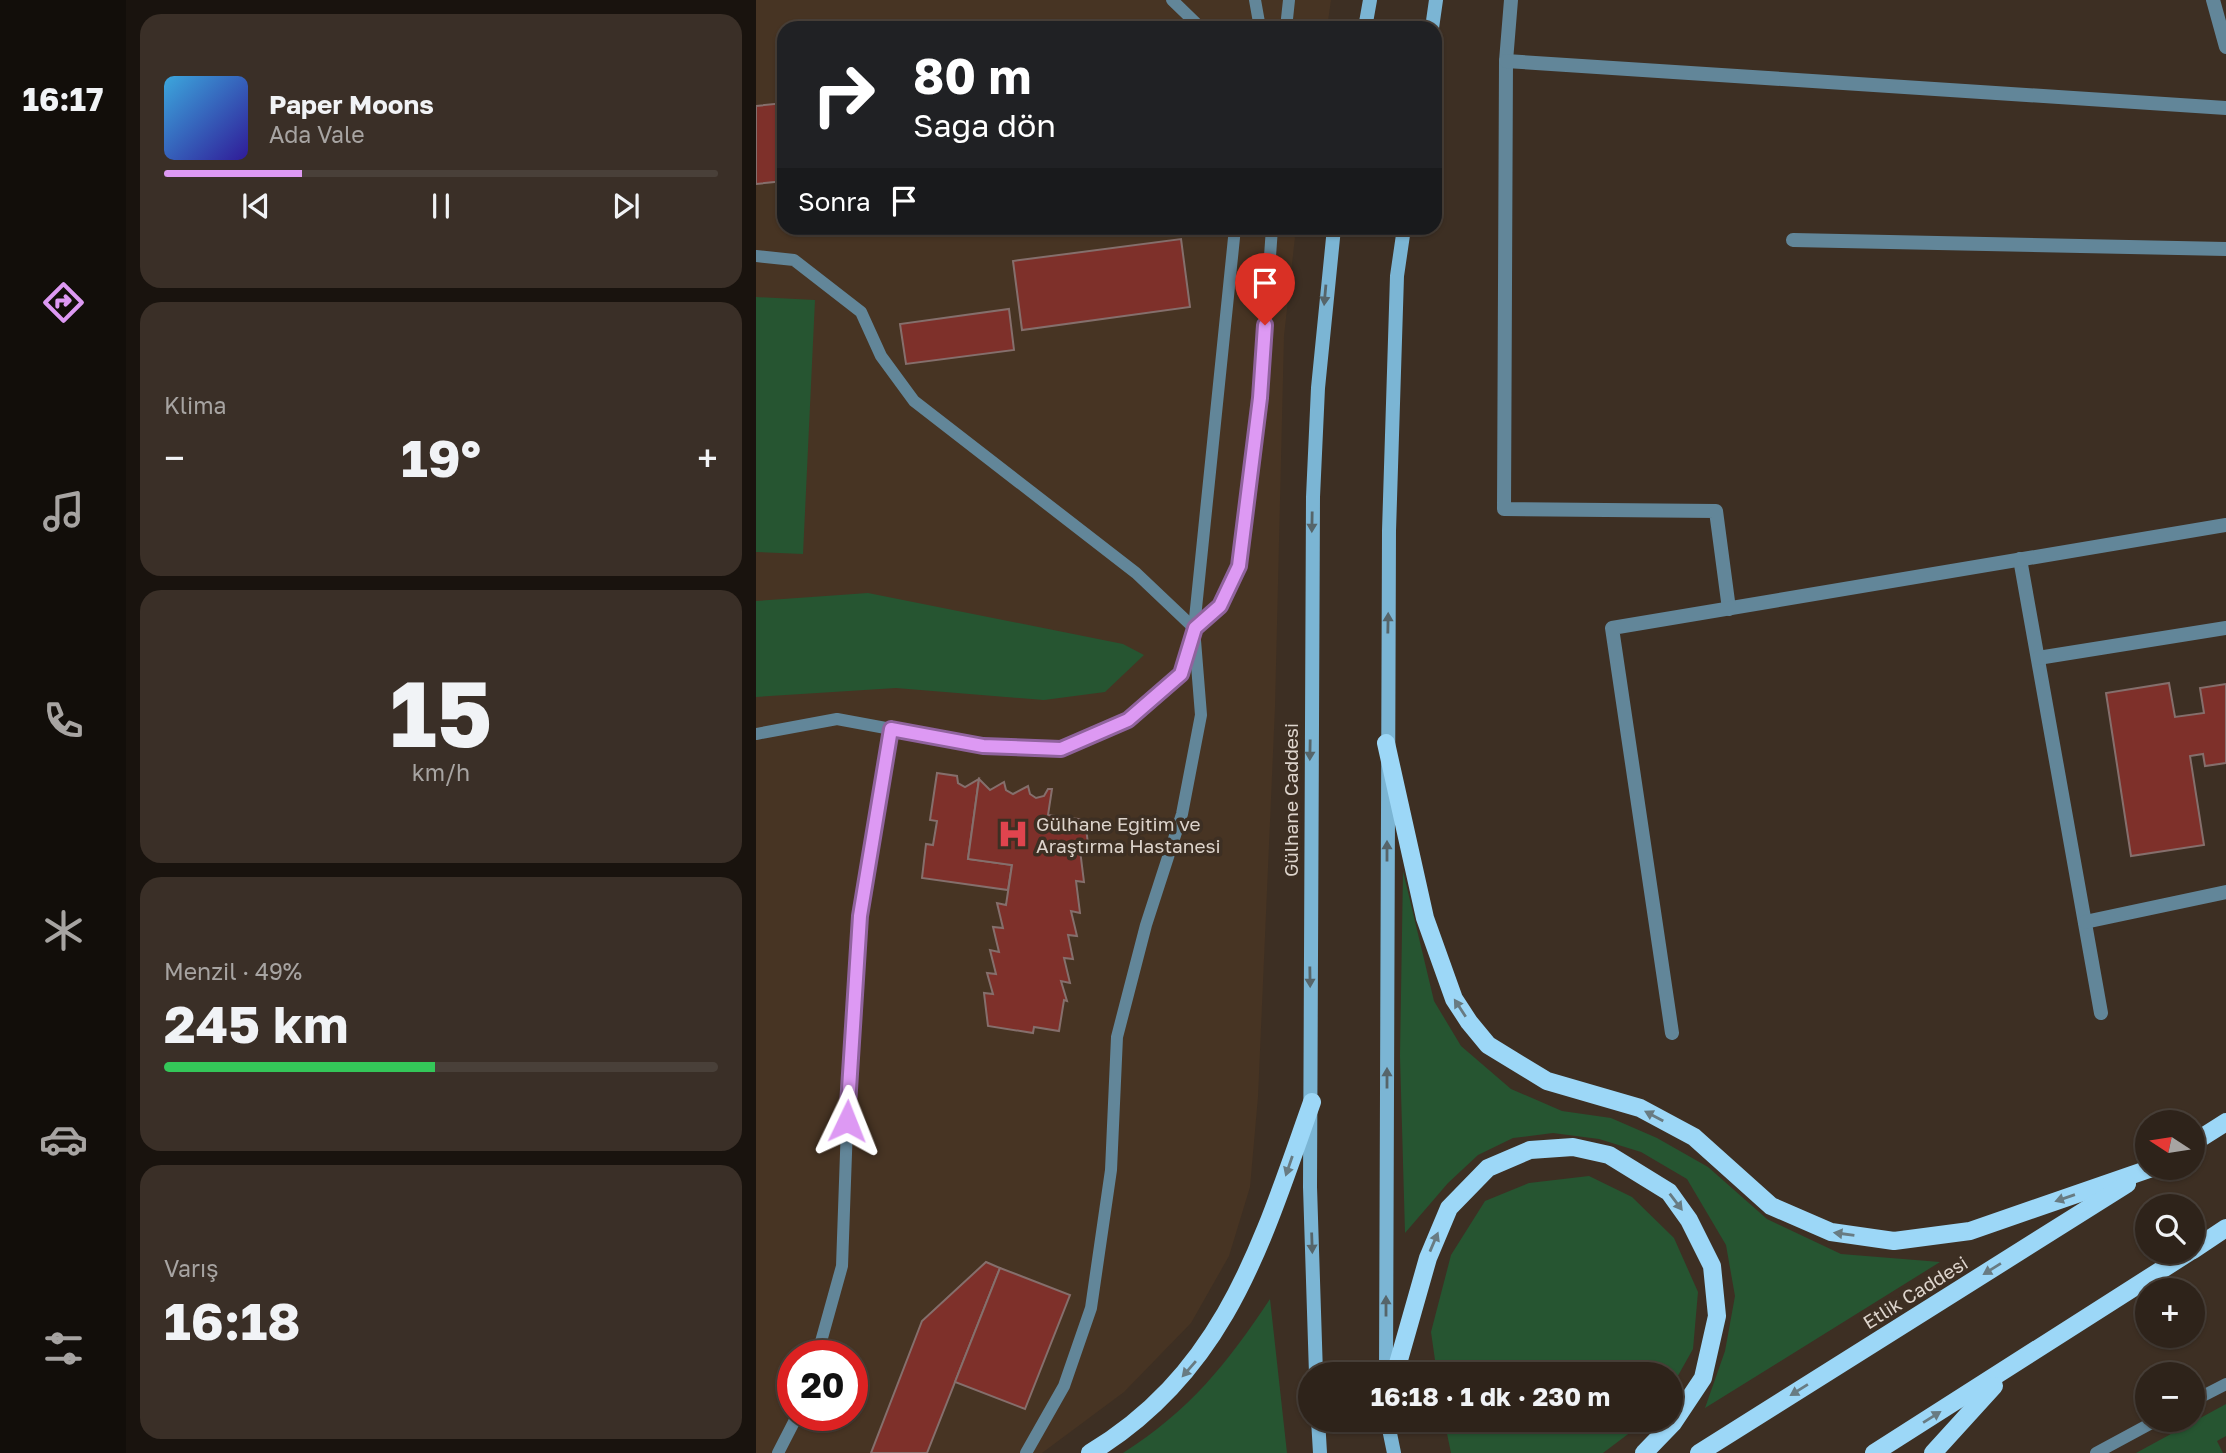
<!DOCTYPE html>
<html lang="tr">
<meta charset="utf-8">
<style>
body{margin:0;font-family:"Golos Text",sans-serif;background:#3a2f27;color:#f1f3f6;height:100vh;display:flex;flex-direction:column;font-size:26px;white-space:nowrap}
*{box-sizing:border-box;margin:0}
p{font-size:23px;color:#a7a4a2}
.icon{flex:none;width:38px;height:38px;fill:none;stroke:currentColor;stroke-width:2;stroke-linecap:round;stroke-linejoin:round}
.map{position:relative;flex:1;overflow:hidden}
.side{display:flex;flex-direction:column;gap:14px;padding:14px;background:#19130e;width:630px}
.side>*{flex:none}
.top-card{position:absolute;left:21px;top:21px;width:665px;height:214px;border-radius:21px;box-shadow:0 2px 5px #0004,0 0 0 2px #494039;background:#202124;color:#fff;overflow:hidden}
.needle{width:46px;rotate:282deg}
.fabs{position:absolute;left:1379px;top:1110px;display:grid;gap:14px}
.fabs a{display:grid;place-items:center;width:70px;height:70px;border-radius:50%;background:#2e231a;box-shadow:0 2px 5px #0004,0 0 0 2px #494039;font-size:35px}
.speed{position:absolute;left:21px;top:1340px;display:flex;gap:14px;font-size:35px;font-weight:700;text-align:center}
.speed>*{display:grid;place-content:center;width:91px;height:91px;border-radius:50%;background:#2e231a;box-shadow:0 2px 5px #0004,0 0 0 2px #494039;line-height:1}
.speed .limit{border:10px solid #d22;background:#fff;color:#111}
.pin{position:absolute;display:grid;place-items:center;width:60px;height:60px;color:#fff;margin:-72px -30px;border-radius:50% 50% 50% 0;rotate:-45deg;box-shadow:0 0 7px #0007}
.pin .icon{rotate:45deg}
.me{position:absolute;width:77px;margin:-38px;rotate:2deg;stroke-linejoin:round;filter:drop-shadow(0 0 5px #0008)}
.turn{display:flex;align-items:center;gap:24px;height:147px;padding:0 21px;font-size:32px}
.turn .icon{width:91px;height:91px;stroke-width:2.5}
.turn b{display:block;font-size:49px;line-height:60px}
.then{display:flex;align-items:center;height:66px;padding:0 21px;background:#0003;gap:14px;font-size:26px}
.big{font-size:52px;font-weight:700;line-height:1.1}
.side .tile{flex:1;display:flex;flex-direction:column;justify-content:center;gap:10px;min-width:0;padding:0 24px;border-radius:21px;background:#3a2f27}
.side .dial{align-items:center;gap:0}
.dial b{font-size:91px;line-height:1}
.song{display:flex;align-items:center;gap:21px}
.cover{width:84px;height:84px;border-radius:10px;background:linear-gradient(135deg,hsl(200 70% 55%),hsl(250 70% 35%))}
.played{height:7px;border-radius:4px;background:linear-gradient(90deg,#dd99f3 25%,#494039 25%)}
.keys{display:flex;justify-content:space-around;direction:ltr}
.heat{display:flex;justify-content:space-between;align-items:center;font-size:38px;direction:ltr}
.charge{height:10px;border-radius:5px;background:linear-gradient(90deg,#34c759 49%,#494039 0)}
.trip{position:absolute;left:542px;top:1362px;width:385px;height:70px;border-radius:35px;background:#2e231a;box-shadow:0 2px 5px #0004,0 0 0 2px #494039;font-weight:700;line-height:70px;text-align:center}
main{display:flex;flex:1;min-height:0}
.menu{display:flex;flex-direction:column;width:126px;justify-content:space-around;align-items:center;background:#120e0a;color:#a7a4a2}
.menu .icon{width:49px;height:49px}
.menu .selected{color:#dd99f3}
.menu b{font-size:32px;color:#f1f3f6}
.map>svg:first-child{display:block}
.built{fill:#473423;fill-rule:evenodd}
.green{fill:#265531}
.building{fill:#7e302a;stroke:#856f6c;stroke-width:2}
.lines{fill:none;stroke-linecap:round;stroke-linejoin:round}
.service{stroke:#628699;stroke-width:12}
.minor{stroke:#628699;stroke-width:14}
.secondary{stroke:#7bb5d4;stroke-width:14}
.primary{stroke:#9cd7f7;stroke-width:18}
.oneway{fill:#56656a}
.oneway2{fill:#687b82}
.route-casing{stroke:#90639e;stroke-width:18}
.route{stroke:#dd99f3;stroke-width:12}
.labels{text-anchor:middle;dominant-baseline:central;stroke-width:7;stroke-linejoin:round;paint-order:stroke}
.street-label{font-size:19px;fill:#ddd4cc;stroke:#3d2f23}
.poi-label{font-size:19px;fill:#ddd4cc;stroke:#3d2f23;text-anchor:start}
</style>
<main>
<nav class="menu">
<b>16:17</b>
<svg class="icon selected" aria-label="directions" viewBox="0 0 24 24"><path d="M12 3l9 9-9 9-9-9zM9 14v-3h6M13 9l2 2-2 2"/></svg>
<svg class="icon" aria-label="music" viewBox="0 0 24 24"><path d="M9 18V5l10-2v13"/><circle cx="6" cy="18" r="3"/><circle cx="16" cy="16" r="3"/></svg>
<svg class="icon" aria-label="phone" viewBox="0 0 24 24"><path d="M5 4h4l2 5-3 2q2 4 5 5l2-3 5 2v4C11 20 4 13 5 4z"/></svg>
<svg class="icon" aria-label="climate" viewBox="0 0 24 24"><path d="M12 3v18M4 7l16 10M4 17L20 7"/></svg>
<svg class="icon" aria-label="car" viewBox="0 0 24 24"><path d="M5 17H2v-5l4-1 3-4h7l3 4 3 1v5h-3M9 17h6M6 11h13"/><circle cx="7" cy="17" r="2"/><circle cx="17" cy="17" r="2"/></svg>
<svg class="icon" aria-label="filters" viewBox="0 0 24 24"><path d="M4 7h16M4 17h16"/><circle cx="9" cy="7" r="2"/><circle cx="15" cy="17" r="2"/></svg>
</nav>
<section class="side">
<div class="tile">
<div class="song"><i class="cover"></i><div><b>Paper Moons</b><p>Ada Vale</p></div></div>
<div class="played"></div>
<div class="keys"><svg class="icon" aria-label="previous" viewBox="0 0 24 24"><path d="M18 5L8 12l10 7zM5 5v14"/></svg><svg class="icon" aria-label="pause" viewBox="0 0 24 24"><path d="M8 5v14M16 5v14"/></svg><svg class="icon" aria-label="next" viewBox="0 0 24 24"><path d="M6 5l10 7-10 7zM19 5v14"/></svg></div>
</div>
<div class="tile"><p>Klima</p>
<div class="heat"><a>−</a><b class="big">19°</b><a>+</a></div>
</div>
<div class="tile dial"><b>15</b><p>km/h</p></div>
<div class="tile"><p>Menzil · 49%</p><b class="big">245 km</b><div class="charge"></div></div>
<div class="tile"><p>Varış</p><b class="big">16:18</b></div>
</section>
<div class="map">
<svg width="1470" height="1453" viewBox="0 0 1470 1453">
<rect width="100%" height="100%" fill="#3d2f23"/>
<path class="built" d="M0 0H575L571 28H28V228H540L528 336 519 707 502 1097 494 1187 473 1256 435 1323 368 1392 286 1453H0ZM37 1356H96V1416H37Z"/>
<g class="green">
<polygon points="0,297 59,300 47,554 0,552"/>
<polygon points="112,593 367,644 388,655 349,692 288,700 140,688 0,697 0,601"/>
<polygon points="647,871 678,1001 705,1046 755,1089 806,1111 855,1118 901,1138 952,1167 1011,1219 1085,1254 1184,1262 949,1408 969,1351 979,1296 970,1245 931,1179 885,1152 843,1139 797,1133 757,1138 722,1155 692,1183 649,1233 644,1056"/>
<polygon points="833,1176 876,1197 918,1238 942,1292 937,1349 915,1388 915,1374 681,1374 675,1332 695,1255 729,1201 773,1183"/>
<path d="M514 1299 531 1453H367C433 1411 471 1364 514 1299Z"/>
<polygon points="1470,1404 1470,1436 1461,1441 1467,1453 1380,1453"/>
<polygon points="688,1419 892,1419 847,1453 695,1453"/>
</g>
<g class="building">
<polygon points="28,103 28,181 0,184 0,106"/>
<polygon points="425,239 434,307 266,330 257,261"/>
<polygon points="253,309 258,350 150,364 144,324"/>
<polygon points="1413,683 1419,717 1448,713 1444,688 1470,684 1470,763 1449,766 1447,754 1434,756 1448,845 1375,856 1350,693"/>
<polygon points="181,773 201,776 202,783 209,787 223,779 212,859 256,865 252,890 166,878 170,844 177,845 181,821 174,820"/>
<polygon points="223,779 234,790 248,782 250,790 257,794 272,786 274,794 280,798 288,796 292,789 296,789 292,815 329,820 333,852 324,850 328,882 320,881 324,913 315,911 321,936 312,935 317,959 308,958 314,983 305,981 311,1001 308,1000 303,1031 278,1027 277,1033 232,1026 228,993 237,994 231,973 240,974 234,950 243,952 237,927 247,928 241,903 250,905 256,865 212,859"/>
<polygon points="230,1262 244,1268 171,1453 115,1453 166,1321"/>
<polygon points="244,1268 314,1295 269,1409 199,1382"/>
</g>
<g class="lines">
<g class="service">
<polyline points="416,0 445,28"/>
<polyline points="499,0 504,28"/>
<polyline points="530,28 533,0"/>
<polyline points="0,256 38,260 105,312 125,356 158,401 380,573 438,628"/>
<polyline points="0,734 81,719 227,746 305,749 372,720 425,674 438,628 464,606 483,566 504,398 516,228"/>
<polyline points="61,1356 86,1266 92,1097 104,916 135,729"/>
<polyline points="1437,1401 1470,1384"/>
<polyline points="22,1453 41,1416"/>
<polyline points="270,1453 308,1386 335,1308 355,1170 361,1037 390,925 426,814 445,715 438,628 479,228"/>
<polyline points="1340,1453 1403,1419"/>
</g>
<g class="minor">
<polyline points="755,0 750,61 748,509 960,511 973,609"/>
<polyline points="1457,0 1470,47"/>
<polyline points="750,61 1470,108"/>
<polyline points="1037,240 1470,249"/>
<polyline points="1264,559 1345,1013"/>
<polyline points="1282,658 1470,628"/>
<polyline points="1329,922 1470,892"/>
<polyline points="916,1033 856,628 1470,525"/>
</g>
<g class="secondary">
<polyline points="609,28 614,0"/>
<polyline points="676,28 680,0"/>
<polyline points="560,1374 554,1187 557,497 562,388 578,228"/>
<polyline points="630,1374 633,531 641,276 648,228"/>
<polyline points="562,1419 564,1453"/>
<polyline points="631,1419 638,1453"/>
</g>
<g class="primary">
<polyline points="630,743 669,918 698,999 713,1022 732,1045 791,1081 884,1108 938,1137 1015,1206 1075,1232 1138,1241 1214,1231 1396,1168"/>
<polyline points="1437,1143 1470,1122"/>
<polyline points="1437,1250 1470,1228"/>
<polyline points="639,1374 672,1258 693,1208 732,1168 774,1150 817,1147 853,1155 913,1192 933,1220 956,1266 961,1316 947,1378 917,1423 888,1453"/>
<path d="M334 1453C470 1371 506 1242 556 1102"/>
<polyline points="943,1453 1371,1184"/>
<polyline points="1118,1453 1435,1251"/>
<polyline points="1177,1453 1238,1386"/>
</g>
</g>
<defs><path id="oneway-solid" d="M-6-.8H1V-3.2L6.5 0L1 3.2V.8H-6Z" transform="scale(1.75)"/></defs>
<g class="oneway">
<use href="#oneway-solid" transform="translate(569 295) rotate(95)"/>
<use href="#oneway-solid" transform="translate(556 522) rotate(91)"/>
<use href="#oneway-solid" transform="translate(632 623) rotate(-89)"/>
<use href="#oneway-solid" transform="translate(554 750) rotate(91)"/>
<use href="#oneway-solid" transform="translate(631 851) rotate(-90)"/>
<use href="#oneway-solid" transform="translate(554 977) rotate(89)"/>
<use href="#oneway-solid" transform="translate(631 1078) rotate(-90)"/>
<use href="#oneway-solid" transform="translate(556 1243) rotate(88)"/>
<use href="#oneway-solid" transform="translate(630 1306) rotate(-90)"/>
</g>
<g class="oneway2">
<use href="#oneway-solid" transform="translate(704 1008) rotate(-123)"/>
<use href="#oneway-solid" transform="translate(898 1116) rotate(-152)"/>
<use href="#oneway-solid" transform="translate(533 1166) rotate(109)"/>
<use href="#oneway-solid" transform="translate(1309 1198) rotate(161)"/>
<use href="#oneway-solid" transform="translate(920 1202) rotate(53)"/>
<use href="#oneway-solid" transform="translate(1088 1234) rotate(-172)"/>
<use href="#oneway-solid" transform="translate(678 1242) rotate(-67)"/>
<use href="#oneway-solid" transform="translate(1236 1269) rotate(148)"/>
<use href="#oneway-solid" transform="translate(433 1369) rotate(131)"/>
<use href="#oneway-solid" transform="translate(1043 1390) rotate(148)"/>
<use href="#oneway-solid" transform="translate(1176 1417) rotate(-32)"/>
</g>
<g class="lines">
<defs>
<polyline id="route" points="91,1121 104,916 135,729 227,746 305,749 372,720 425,674 439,628 464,606 483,566 504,398 509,325"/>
</defs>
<use href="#route" class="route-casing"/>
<use href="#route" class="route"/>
</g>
<defs>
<symbol id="hospital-bare" viewBox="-9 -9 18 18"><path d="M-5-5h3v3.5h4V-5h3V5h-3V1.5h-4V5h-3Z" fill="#e0444e" stroke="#3d2f23" stroke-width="2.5" paint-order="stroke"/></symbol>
</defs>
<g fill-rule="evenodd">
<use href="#hospital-bare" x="235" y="812" width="44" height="44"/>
</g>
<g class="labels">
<g class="street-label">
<text transform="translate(534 800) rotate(-90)">Gülhane Caddesi</text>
<text transform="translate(1159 1292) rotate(-32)">Etlik Caddesi</text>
</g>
<g class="poi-label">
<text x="280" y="823">Gülhane Eğitim ve<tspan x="280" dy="22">Araştırma Hastanesi</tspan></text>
</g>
</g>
</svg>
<div class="fabs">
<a><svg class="needle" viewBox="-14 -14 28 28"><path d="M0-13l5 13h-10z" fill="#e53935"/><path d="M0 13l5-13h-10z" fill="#a7a4a2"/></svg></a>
<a><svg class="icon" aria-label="search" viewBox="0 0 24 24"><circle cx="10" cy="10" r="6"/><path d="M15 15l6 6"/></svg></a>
<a>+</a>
<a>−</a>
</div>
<div class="speed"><div class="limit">20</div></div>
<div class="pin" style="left:509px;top:325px;background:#d93025"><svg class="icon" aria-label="arrive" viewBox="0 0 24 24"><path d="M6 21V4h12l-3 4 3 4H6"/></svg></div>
<svg class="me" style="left:91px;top:1121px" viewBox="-20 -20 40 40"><path d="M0-17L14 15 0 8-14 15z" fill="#dd99f3" stroke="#fff" stroke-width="4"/></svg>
<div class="trip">16:18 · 1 dk · 230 m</div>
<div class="top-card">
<div class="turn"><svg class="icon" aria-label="right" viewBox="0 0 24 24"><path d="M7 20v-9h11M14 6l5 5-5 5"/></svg><div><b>80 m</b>Sağa dön</div></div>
<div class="then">Sonra<svg class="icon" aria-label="arrive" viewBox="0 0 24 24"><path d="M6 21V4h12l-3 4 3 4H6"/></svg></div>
</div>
</div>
</main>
